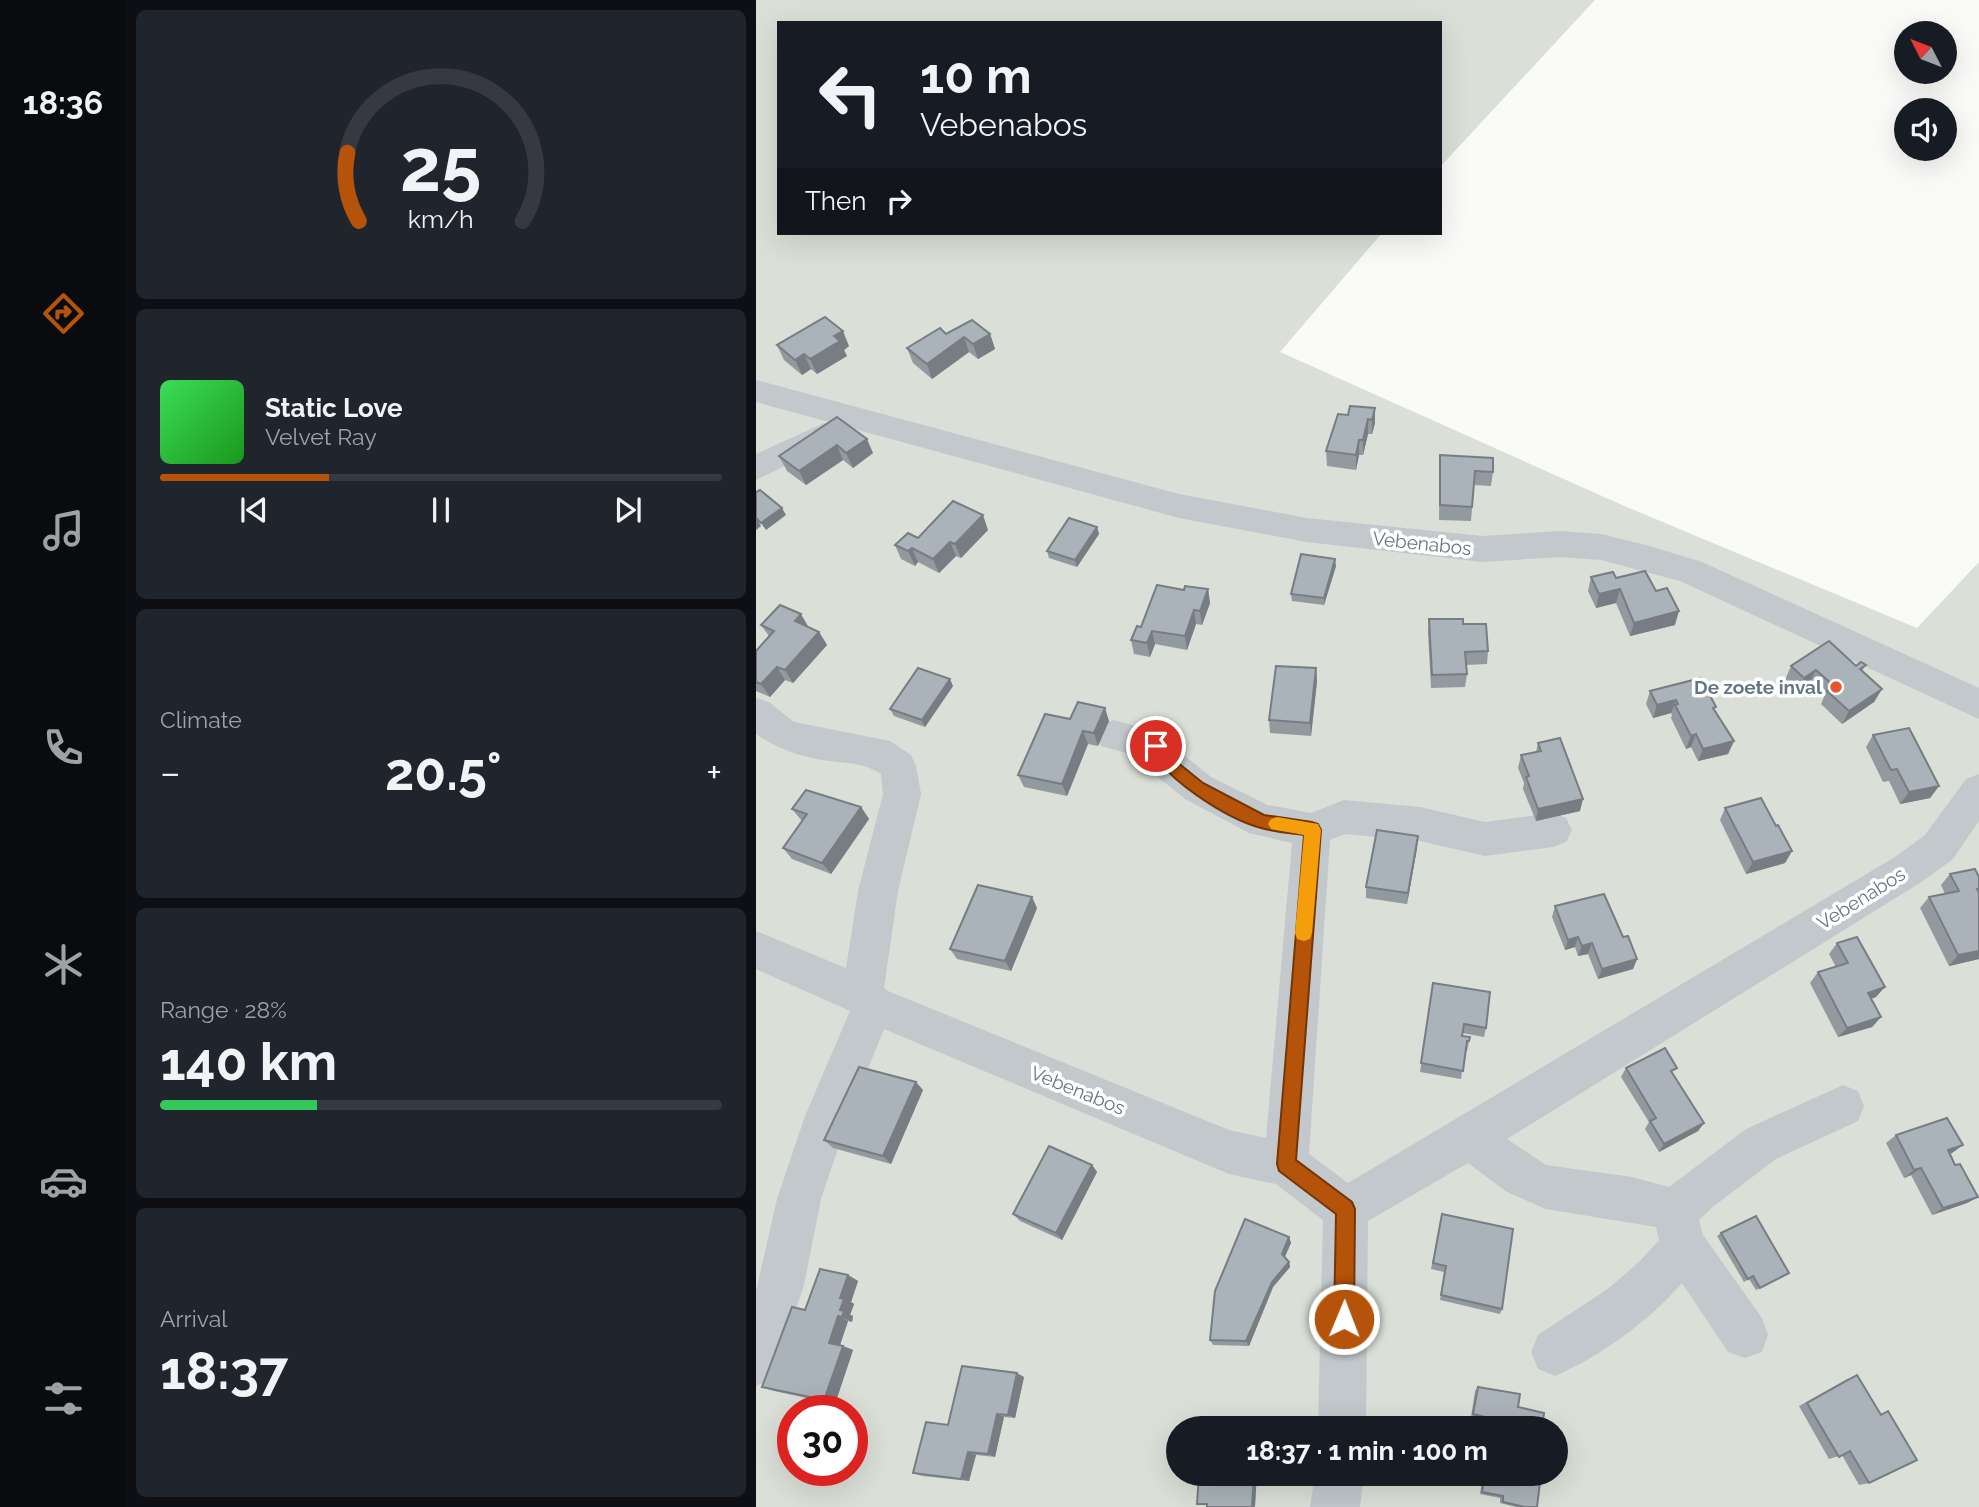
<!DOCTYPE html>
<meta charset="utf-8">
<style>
body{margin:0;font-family:Raleway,sans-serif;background:#20242c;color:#f1f3f6;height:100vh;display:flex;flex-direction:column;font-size:26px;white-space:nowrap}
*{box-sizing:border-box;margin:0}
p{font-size:23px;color:#9ea1a6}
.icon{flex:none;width:38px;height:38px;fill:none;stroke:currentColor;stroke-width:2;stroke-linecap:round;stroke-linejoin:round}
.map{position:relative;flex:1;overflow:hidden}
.drawer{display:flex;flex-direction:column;gap:10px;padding:10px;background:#0d0f14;width:630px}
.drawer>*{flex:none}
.top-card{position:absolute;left:21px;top:21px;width:665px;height:214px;border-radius:0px;box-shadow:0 7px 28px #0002;background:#171b24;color:#f1f3f6;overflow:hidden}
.needle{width:46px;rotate:312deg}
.controls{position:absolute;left:1138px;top:21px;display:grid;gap:14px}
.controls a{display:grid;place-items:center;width:63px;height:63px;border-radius:50%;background:#171b24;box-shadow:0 7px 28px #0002;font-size:35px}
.speed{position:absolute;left:21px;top:1395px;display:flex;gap:14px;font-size:35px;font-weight:700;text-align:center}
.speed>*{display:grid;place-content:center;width:91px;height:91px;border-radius:50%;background:#171b24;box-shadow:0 7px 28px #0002;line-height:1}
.speed .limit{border:10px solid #d22;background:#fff;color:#111}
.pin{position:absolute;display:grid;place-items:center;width:60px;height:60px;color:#fff;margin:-30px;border:4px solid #fff;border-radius:50%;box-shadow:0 2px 7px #0007}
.me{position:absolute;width:77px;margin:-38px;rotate:1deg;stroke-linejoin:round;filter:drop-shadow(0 0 5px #0008)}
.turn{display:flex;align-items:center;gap:24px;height:147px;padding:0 28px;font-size:32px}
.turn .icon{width:91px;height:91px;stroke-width:2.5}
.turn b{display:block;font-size:49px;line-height:60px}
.then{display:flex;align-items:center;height:66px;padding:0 28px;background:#0003;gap:14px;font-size:26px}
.big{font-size:52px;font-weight:700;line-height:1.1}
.drawer .card{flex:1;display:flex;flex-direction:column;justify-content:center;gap:10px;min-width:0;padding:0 24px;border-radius:10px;background:#20242c}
.drawer .dial{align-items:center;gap:0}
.dial svg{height:182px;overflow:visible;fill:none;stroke:#363941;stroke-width:7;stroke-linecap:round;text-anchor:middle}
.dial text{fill:#f1f3f6;stroke:none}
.song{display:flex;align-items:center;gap:21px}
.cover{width:84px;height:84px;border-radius:10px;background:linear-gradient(135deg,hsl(130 70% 55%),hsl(120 70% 35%))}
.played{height:7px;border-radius:4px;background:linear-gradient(90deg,#b45309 30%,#363941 30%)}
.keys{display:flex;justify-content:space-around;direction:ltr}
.heat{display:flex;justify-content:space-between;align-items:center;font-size:38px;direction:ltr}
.charge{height:10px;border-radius:5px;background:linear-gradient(90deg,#34c759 28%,#363941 0)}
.trip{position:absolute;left:410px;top:1416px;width:402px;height:70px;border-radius:35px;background:#171b24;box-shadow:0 7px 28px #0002;font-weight:700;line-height:70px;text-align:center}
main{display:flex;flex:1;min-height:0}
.tabs{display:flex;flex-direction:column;width:126px;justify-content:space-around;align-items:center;background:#090b0e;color:#9ea1a6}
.tabs .icon{width:49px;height:49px}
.tabs .selected{color:#b45309}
.tabs b{font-size:32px;color:#f1f3f6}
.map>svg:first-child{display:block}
.green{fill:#dadfd7;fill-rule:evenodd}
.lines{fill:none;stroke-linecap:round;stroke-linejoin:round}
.minor{fill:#c3c8cc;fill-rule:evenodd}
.wall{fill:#929a9f}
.shaded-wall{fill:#777d82}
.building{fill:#aab3b9;stroke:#777d82;stroke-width:2}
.route{fill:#b45309;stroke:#753606;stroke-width:2}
.slow{fill:#f59e0b}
.poi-dot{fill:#e4572e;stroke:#fff;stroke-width:2.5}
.labels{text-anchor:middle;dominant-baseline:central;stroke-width:7;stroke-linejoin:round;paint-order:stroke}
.street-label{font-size:19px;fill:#657683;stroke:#fff}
.poi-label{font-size:19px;font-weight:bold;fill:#657683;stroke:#fff;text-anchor:end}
</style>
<main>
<nav class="tabs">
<b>18:36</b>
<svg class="icon selected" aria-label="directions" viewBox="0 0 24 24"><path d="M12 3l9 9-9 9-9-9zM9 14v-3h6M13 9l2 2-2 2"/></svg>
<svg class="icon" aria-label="music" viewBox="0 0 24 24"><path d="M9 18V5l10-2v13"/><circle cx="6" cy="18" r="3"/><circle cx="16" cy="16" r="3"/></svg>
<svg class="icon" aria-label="phone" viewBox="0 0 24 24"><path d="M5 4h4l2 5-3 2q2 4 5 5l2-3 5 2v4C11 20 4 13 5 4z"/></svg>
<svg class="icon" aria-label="climate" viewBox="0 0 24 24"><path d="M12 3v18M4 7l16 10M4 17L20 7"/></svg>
<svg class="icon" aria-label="car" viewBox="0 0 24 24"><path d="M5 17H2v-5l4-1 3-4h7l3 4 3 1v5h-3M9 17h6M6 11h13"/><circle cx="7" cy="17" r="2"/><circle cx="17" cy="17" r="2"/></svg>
<svg class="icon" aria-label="filters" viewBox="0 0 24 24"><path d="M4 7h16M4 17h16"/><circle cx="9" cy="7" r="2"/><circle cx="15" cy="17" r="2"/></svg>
</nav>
<section class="drawer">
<div class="card dial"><svg viewBox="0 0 100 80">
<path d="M14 69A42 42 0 1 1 86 69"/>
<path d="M14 69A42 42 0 0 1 9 39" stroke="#b45309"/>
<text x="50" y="56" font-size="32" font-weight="700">25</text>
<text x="50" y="72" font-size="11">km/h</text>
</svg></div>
<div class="card">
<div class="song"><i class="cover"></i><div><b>Static Love</b><p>Velvet Ray</p></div></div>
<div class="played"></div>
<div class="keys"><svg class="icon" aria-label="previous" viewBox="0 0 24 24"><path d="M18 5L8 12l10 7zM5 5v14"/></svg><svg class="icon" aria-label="pause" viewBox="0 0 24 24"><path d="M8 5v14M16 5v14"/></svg><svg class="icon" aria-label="next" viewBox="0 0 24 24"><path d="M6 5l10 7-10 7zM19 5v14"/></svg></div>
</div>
<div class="card"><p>Climate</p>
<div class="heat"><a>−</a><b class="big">20.5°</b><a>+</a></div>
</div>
<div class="card"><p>Range · 28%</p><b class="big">140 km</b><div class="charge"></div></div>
<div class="card"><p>Arrival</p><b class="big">18:37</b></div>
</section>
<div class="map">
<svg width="1223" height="1507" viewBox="0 0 1223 1507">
<rect width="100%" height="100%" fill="#fafaf8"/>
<path class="green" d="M0 0H839L684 167V23H23V233H626L524 352 866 505 1161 628 1223 562V1507H0ZM37 1410H96V1470H37ZM422 1428H800V1474H422Z"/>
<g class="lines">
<g class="minor">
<polygon points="0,380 423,494 551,518 727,536 804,531 845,534 890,545 946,562 1223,688 1223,719 924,581 845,560 804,557 727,562 551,542 423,518 0,402"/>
<polygon points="68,423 79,426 84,434 79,442 0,480 0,454"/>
<path d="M0 698 13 702 38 722 134 741 155 755 160 766 165 794 142 891 128 988 132 991 473 1130 510 1138 536 843 493 833 429 799 403 778 388 758 345 746 340 735 345 724 358 720 413 735 429 756 455 777 512 805 555 813 588 800 664 807 729 822 797 813 810 818 816 830 810 842 797 847 729 856 664 841 589 834 574 840 553 1154 592 1183 1139 857 1169 835 1210 779 1223 774V821L1197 859 1167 881 751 1139 790 1165 876 1177 913 1187 990 1129 1087 1085 1102 1091 1108 1106 1102 1121 1020 1159 958 1206 943 1220 947 1235 1006 1318 1012 1335 1006 1352 989 1358 972 1352 926 1283C893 1321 845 1356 799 1376L782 1369 775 1352 782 1335 853 1288 884 1261 903 1240 900 1227 790 1209 751 1192 712 1163 612 1221 610 1428H562L567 1220 520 1184 473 1174 128 1029 93 1116 65 1199 48 1285 17 1379 0 1386V1291L21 1199 49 1116 94 1011 0 969V931L90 968 102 891 127 794 125 774C107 762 87 763 66 760 43 756 19 748 0 734Z"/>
<polygon points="559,1474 608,1474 604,1507 554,1507"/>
</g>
</g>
<g class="wall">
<polygon points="190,334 234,334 239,349 222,359 213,352 176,379 157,363 151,348"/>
<polygon points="21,345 93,346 88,350 91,356 61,374 55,369 46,375 28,360"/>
<polygon points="619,408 619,423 616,434 612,434 607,455 603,455 600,470 571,466 570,451 592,415"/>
<polygon points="81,417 117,453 97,468 87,460 50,485 31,471 23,456"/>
<polygon points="684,455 737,472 735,486 718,485 715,521 683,520"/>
<polygon points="341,527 343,534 321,567 293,558 291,551"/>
<polygon points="232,530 205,558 200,556 183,573 162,562 159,566 145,559 139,545 162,538"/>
<polygon points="580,566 568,605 536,601 535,594"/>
<polygon points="835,577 860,578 919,625 874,636 860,603 840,608 832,591"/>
<polygon points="452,589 454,603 446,625 440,624 431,650 399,644 394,657 378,654 375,640 385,627 428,590"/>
<polygon points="673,619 707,624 732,651 731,664 710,665 711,674 709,687 675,688 672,633"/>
<polygon points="5,625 53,627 63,632 71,645 37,683 29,680 14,697 0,691 0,651 13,636"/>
<polygon points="1110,665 1106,671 1126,689 1118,702 1086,724 1065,704 1068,697 1053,683 1042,691 1029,680 1035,666"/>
<polygon points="560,668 561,681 555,736 514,733 513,720"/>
<polygon points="197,686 169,727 138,716 134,709"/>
<polygon points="894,691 959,710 978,741 972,754 942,761 935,747 930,749 915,718 916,715 915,713 897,718 890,704"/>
<polygon points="314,719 353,721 342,746 332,744 311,796 268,787 262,775"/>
<polygon points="1117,735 1183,786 1174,798 1144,804 1133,781 1127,782 1110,747"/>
<polygon points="782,743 824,811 780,821 767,789 768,783 762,768 765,755 780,752"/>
<polygon points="105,807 113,819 75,874 36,859 27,848 46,821 36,809"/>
<polygon points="969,808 1036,851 1029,863 990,874 964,820"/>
<polygon points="661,848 651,904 610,898 610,887"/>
<polygon points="1194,874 1223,877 1223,959 1193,966 1164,908 1173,897 1189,894 1185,885"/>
<polygon points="799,906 867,937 881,959 877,969 842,979 832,954 822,956 819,947 809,950 796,917"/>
<polygon points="281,908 255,971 201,959 194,949"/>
<polygon points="1081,943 1120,997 1115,999 1125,1017 1116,1027 1082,1037 1054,983 1062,972 1080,967 1073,954"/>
<polygon points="677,983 730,1028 728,1037 706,1033 706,1036 714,1037 711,1051 709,1050 705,1079 664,1072"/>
<polygon points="870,1068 917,1075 948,1123 942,1131 903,1152 889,1129 893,1122 865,1077"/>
<polygon points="167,1090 135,1164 77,1148 68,1140"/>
<polygon points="1140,1135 1207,1145 1194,1154 1199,1165 1222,1197 1211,1203 1176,1215 1155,1175 1148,1178 1130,1143"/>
<polygon points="336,1165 341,1172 306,1240 264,1221 257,1214"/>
<polygon points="686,1214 746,1309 744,1314 684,1300 688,1272 675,1269"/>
<polygon points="965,1233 1029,1276 1000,1290 993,1279 988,1282 961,1236"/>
<polygon points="533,1237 535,1243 529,1257 533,1262 534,1267 517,1287 493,1346 457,1345 454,1340"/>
<polygon points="92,1275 102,1281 95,1302 98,1304 94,1315 97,1316 96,1322 92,1321 84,1345 97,1350 79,1404 18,1391 6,1387 49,1310"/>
<polygon points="1101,1375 1124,1414 1132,1411 1113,1483 1103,1485 1086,1455 1073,1459 1043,1406 1091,1379"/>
<polygon points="268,1377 259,1418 248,1417 239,1457 220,1455 213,1481 166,1476 157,1473 192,1425"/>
<polygon points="722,1387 762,1407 786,1428 734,1428 734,1422 715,1417 719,1391"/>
<polygon points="727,1474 785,1474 781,1507 760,1507 744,1503 744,1498 724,1494"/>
</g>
<g class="shaded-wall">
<polygon points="87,331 93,346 88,350 91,356 61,374 54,359 78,336"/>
<polygon points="234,334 239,349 222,359 217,344"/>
<polygon points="208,337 213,352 176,379 171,364"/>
<polygon points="48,354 55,369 46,375 39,360"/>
<polygon points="619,408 619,423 616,434 616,420"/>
<polygon points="612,419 612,434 607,455 607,440"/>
<polygon points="111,439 117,453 97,468 90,453"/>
<polygon points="603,440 603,455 600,470 600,455"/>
<polygon points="81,445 87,460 50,485 43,471"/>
<polygon points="26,508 30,515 10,530 5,523"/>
<polygon points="227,515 232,530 205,558 199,544"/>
<polygon points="1,519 5,526 0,530 0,520"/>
<polygon points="341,527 343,534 321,567 319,560"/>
<polygon points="194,542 200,556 183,573 177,559"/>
<polygon points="156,548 162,562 159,566 152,551"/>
<polygon points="579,559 580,566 568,605 568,598"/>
<polygon points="452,589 454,603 446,625 444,611"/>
<polygon points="864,589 860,603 840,608 843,594"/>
<polygon points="438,610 440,624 431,650 429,636"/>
<polygon points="923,611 919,625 874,636 878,623"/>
<polygon points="45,614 53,628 39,621"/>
<polygon points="396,631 399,644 394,657 391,643"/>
<polygon points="63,632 71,645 37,683 29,670"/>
<polygon points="21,667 29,680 14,697 5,684"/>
<polygon points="560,668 561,681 555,736 554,723"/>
<polygon points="1060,670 1053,683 1042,691 1048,678"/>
<polygon points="194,679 197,686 169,727 166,720"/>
<polygon points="1126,689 1118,702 1086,724 1093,711"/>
<polygon points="920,700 915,713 897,718 901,705"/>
<polygon points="349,708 353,721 342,746 338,733"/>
<polygon points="327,731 332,744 311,796 306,784"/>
<polygon points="940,734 935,747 930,749 935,736"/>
<polygon points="978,741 972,754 942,761 947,749"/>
<polygon points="1183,786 1174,798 1144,804 1153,792"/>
<polygon points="827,799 824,811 780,821 782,809"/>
<polygon points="105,807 113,819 75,874 66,863"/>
<polygon points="662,836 661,848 651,904 652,893"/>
<polygon points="1036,851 1029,863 990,874 997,862"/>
<polygon points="276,897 281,908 255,971 249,961"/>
<polygon points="822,937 819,947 809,950 812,940"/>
<polygon points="836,943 832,954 822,956 826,946"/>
<polygon points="1223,951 1223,959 1193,966 1202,955"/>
<polygon points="881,959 877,969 842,979 846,969"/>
<polygon points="1129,987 1120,997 1103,1003 1112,993"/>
<polygon points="1125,1017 1116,1027 1082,1037 1091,1028"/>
<polygon points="160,1082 167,1090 135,1164 127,1156"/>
<polygon points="948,1123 942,1131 903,1152 908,1144"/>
<polygon points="1207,1145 1196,1153 1181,1158 1192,1150"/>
<polygon points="336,1165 341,1172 306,1240 300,1233"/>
<polygon points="1165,1168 1155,1175 1148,1178 1158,1170"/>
<polygon points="1222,1197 1211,1203 1176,1215 1187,1208"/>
<polygon points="533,1237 535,1243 527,1260 526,1254"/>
<polygon points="533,1262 534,1267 517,1287 493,1346 490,1341 516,1282"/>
<polygon points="92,1275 102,1281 95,1302 98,1304 94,1315 97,1316 96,1322 86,1317 84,1310 84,1298"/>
<polygon points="82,1316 92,1321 83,1348 73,1343"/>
<polygon points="87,1346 97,1350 79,1404 68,1400"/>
<polygon points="261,1373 268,1377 259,1418 252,1415"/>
<polygon points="241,1414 248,1417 239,1457 232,1454"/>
<polygon points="212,1452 220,1455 213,1481 205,1479"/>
<polygon points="498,1474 501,1474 499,1507 496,1507"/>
</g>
<g class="building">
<polygon points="69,317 87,331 78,336 84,341 54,359 48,354 39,360 21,345"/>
<polygon points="216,320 234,334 217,344 208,337 171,364 151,348 184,328 190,334"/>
<polygon points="594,406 619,408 616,420 612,419 607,440 603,440 600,455 570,451 582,414 592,415"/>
<polygon points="81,417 111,439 90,453 81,445 43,471 23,456"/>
<polygon points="684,455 737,458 737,472 719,471 716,507 684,505"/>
<polygon points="4,490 26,508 5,523 1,519 0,520 0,492"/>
<polygon points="197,501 227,515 199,544 194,542 177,559 156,548 152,551 139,545 152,533 162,538"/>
<polygon points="313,518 341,527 319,560 291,551"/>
<polygon points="545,554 579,559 568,598 535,594"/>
<polygon points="889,571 900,591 911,588 923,611 878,623 864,589 843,594 835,577 857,572 860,578"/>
<polygon points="401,585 428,590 429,586 452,589 444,611 438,610 429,636 396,631 391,643 375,640 381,626 385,627"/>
<polygon points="24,605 45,614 39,621 63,632 29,670 21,667 5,684 0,682 0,651 18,631 5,625"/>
<polygon points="673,619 707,619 707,624 730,624 732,651 709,652 711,674 676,675"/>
<polygon points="1073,641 1100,666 1105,662 1110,665 1104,669 1126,689 1093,711 1071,691 1078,686 1060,670 1048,678 1035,666"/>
<polygon points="520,666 560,668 554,723 513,720"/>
<polygon points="162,668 194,679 166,720 134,709"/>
<polygon points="945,678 960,707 957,708 978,741 947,749 940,734 935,736 919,705 922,704 920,700 901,705 894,691"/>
<polygon points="322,702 349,708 338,733 327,731 306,784 262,775 289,714 314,719"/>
<polygon points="1153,728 1183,786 1153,792 1141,769 1135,770 1117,735"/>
<polygon points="804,738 827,799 782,809 770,777 773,776 765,755 785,751 782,743"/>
<polygon points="50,790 105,807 66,863 27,848 51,814 36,809"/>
<polygon points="1005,798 1020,826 1022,825 1036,851 997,862 969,808"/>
<polygon points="621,830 662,836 652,893 610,887"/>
<polygon points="1219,869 1223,877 1223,889 1221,889 1223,893 1223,951 1202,955 1173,897 1203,891 1194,874"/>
<polygon points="222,885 276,897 249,961 194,949"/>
<polygon points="848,894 867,937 872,936 881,959 846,969 836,943 826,946 822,937 812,940 799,906"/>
<polygon points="1101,937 1129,987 1112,993 1125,1017 1091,1028 1062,972 1092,963 1081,943"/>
<polygon points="677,983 734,992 730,1028 708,1024 706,1036 714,1037 713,1041 711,1041 707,1071 665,1063"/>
<polygon points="909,1048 921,1068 915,1071 948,1123 908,1144 894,1121 900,1118 870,1068"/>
<polygon points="103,1067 160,1082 127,1156 68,1140"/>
<polygon points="1191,1118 1207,1145 1192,1150 1199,1165 1204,1164 1222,1197 1187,1208 1165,1168 1158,1170 1140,1135"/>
<polygon points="293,1146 336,1165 300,1233 257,1214"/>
<polygon points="686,1214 757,1229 746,1309 685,1295 690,1266 677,1263"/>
<polygon points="1000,1216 1033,1273 1004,1288 997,1276 992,1279 965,1233"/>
<polygon points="489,1219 533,1237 526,1254 533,1262 516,1282 490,1341 454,1340 459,1291"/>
<polygon points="64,1269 92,1275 84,1298 88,1299 84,1310 88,1311 86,1317 82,1316 73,1343 87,1346 68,1400 6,1387 36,1307 49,1310"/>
<polygon points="206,1366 261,1373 252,1415 241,1414 232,1454 212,1452 205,1479 157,1473 170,1422 192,1425"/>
<polygon points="1101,1375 1125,1415 1132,1411 1161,1460 1113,1483 1094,1451 1083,1457 1051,1403"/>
<polygon points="722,1387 764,1394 762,1407 788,1413 786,1428 736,1428 737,1419 717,1414"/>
<polygon points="457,1423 509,1425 509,1428 457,1428"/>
<polygon points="443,1474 498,1474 496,1507 451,1507 451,1504 441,1504"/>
<polygon points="729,1474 785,1474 781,1507 769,1507 747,1502 747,1496 726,1492"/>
</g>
<path class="route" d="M400 739 406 741 421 762 447 783 508 815 556 822 562 824 565 830 540 1160 596 1202 599 1209 598 1319 595 1326 588 1329 581 1326 578 1319 580 1214 523 1171 521 1164 548 835C534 833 518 832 505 828 469 818 409 779 392 746L394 741Z"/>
<polygon class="slow" points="521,817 562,824 565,830 556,933 554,939 548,941 541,939 539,933 548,835 515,829 512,824 515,819"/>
<circle class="poi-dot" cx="1080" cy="687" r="7"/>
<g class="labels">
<g class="street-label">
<text transform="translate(666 543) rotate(6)">Vebenabos</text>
<text transform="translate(1105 898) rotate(-32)">Vebenabos</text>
<text transform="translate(322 1090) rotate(22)">Vebenabos</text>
</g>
<g class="poi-label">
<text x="1066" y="687">De zoete inval</text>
</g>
</g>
</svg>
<div class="controls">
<a><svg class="needle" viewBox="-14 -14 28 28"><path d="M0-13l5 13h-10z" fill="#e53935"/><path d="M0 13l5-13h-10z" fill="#9ea1a6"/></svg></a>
<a><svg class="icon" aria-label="sound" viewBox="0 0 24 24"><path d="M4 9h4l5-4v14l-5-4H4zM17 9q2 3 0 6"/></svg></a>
</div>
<div class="speed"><div class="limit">30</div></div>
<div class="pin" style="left:400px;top:746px;background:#d93025"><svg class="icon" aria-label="arrive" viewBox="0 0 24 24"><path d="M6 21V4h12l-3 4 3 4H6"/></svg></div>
<svg class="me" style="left:588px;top:1319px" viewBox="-20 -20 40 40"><circle r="17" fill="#b45309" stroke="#fff" stroke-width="3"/><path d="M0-11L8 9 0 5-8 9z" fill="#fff"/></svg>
<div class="trip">18:37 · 1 min · 100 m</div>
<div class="top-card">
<div class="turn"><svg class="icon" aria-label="left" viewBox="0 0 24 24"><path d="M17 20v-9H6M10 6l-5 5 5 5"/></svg><div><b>10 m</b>Vebenabos</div></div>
<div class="then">Then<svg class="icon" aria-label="right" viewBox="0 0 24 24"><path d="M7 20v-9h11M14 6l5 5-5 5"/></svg></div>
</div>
</div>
</main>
